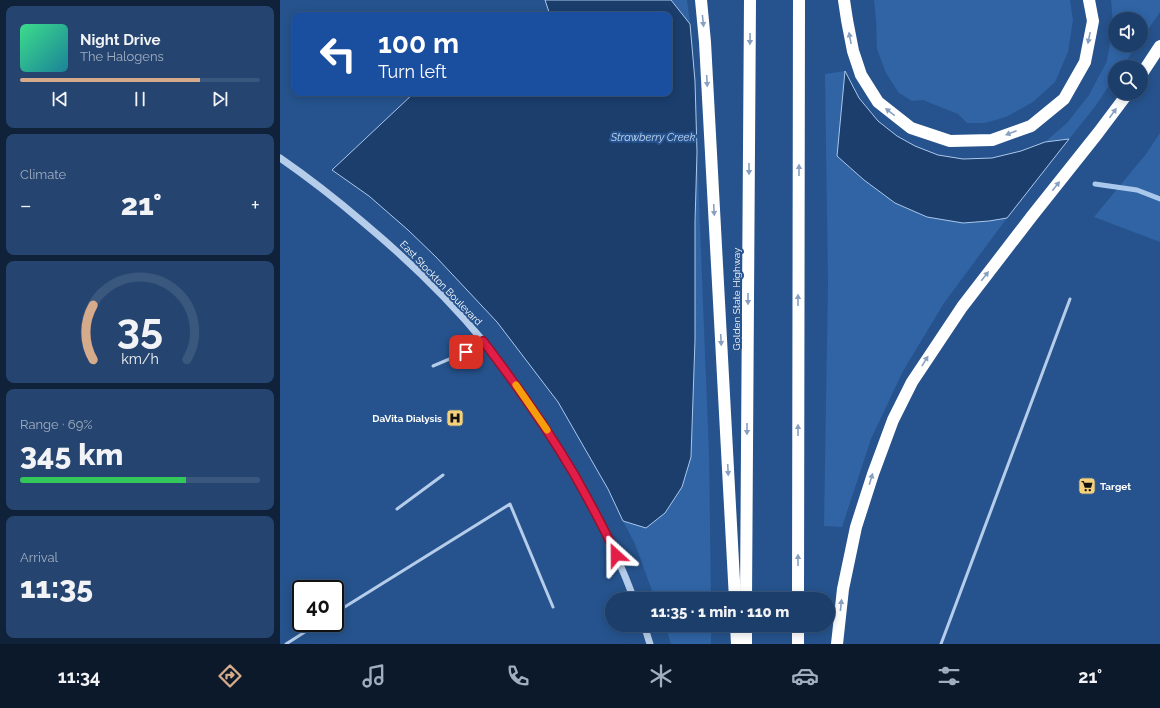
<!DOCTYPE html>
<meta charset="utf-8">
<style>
body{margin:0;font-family:Raleway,sans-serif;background:#254570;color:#f1f3f6;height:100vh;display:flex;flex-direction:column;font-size:15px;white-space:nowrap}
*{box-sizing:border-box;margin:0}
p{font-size:13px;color:#a0aec1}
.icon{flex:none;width:22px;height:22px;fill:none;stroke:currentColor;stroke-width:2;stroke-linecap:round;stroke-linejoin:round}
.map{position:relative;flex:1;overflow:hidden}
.panel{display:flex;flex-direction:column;gap:6px;padding:6px;background:#0f223a;width:280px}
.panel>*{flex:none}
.top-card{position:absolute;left:12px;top:12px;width:380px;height:84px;border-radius:8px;box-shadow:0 2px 10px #0003,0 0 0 1px #3a577e;background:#1a4fa0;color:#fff;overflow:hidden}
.fabs{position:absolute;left:828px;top:12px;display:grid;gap:8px}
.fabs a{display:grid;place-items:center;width:40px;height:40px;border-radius:50%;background:#1c3e6a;box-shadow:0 2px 10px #0003,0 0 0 1px #3a577e;font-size:20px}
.speed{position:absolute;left:12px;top:580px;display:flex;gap:8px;font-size:20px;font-weight:700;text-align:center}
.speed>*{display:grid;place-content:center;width:52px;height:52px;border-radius:50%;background:#1c3e6a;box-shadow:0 2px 10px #0003,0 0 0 1px #3a577e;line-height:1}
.speed .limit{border:2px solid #111;border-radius:6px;background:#fff;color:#111}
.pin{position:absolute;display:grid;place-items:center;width:34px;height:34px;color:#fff;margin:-17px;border-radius:8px;box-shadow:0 2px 6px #0006}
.me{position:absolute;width:44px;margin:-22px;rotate:336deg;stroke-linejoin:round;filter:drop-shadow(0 0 3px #0008)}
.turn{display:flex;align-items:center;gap:14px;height:84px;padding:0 20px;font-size:18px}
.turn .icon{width:52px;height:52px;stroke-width:2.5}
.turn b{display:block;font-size:28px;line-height:34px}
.big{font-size:30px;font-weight:800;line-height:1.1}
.panel .widget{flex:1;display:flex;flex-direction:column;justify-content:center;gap:6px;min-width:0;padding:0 14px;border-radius:8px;background:#254570}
.panel .dial{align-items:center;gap:0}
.dial svg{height:104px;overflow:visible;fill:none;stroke:#3a577e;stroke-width:7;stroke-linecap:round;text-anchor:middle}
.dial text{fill:#f1f3f6;stroke:none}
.song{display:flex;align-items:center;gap:12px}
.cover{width:48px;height:48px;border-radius:6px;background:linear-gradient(135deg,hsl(150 70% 55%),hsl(190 70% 35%))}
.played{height:4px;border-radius:2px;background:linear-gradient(90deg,#d6ab8b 75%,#3a577e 75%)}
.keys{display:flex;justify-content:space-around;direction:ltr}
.heat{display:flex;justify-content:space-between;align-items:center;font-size:22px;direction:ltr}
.charge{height:6px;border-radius:3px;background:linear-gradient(90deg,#34c759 69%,#3a577e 0)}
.trip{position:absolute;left:325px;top:592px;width:230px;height:40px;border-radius:20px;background:#1c3e6a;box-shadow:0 2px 10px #0003,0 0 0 1px #3a577e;font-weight:800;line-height:40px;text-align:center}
.tab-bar{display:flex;height:64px;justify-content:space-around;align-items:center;background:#0b192a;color:#a0aec1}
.tab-bar .icon{width:28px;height:28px}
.tab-bar .selected{color:#d6ab8b}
.tab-bar b{font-size:18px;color:#f1f3f6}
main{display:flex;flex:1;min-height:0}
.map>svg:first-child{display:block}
.green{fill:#3064a5}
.water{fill:#1b3e6d;stroke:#aac8eb}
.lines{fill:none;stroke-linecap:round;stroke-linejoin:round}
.stream{stroke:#aac8eb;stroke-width:5}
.service{stroke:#b5cdeb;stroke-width:3}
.tertiary{stroke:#b5cdeb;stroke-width:7}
.motorway{stroke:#fff;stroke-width:12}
.oneway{fill:#88a0c0}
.route-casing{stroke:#92132f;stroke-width:10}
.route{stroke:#e11d48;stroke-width:7}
.slow{stroke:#f59e0b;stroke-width:7}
.labels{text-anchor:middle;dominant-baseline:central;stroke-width:4;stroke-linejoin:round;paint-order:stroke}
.street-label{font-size:10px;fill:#fff;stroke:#26538d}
.poi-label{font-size:10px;font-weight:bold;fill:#fff;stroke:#26538d;text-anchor:end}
.water-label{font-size:11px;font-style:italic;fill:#c1d7f2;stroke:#26538d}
</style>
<main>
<section class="panel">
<div class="widget">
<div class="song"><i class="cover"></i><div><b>Night Drive</b><p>The Halogens</p></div></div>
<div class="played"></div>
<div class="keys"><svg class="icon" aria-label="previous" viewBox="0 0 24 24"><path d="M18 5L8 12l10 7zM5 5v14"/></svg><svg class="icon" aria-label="pause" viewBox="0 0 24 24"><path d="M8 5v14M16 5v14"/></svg><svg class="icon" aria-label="next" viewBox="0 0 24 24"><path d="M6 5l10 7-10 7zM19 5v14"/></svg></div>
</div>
<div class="widget"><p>Climate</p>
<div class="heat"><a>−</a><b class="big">21°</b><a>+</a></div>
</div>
<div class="widget dial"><svg viewBox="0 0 100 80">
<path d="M14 69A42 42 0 1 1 86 69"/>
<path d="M14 69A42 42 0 0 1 14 27" stroke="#d6ab8b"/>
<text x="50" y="56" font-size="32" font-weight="700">35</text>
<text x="50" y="72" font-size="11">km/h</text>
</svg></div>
<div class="widget"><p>Range · 69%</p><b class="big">345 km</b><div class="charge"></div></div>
<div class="widget"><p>Arrival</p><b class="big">11:35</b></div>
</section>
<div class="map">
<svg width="880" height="644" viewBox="0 0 880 644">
<rect width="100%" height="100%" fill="#26538d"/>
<g class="green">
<polygon points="391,0 407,0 410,24"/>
<polygon points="594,0 790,0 793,20 788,52 775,82 753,102 726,117 705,123 687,123 678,114 643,100 632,101 619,93 606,73 597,49 596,19"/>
<polygon points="831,0 880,0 880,12 861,40 861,19 835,19 835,45 857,45 842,67 835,67 835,77 814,108 789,139 765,142 787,123 809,95 827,61 833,23"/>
<polygon points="565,71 557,156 584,180 615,203 709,221 727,218 664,303 623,371 591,439 562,527 544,526 548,283 545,74"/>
<polygon points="880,133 880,242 814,217 866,154"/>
<polygon points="417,152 429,454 431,599 375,599 355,544 343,521 366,528 411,457 415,340 415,222"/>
<polygon points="385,625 431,625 431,644 391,644"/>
</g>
<g class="water">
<polygon points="265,0 391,0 410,24 415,81 417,152 415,222 415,340 411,457 402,487 385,513 366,528 343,521 328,489 278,402 217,322 156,257 128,230 89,196 52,170 134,93 389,93 389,15 270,15"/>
<polygon points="565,71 579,98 598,121 617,136 635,146 658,155 683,159 712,158 741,151 765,142 789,139 727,218 709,221 683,223 647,217 615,203 584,180 557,156"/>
</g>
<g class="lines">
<polyline class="stream" points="815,184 857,190 880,199"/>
<g class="service">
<polyline points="153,366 186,352 203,341"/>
<polyline points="117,509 163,475"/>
<polyline points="55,613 230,504 273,607"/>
<polyline points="6,644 39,623"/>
<polyline points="661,644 790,299"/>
</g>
<g class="tertiary">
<path d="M0 158C29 178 57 200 84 223 127 259 168 298 204 342 237 383 267 428 294 474 317 514 338 556 354 599"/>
<polyline points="364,625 370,644"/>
</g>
<g class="motorway">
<polyline points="421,0 425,42 455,599"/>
<polyline points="564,0 567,20 573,51 581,75 598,102 631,128 670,141 712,140 751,126 784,99 805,62 813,21 809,0"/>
<polyline points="861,75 880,46"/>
<polyline points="466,599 470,0"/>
<polyline points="518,599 519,0"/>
<polyline points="456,625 457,644"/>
<polyline points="466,644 466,625"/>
<polyline points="518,644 518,625"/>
<polyline points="557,644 563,589 576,527 593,474 613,420 632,382 682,307 752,216 818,133 848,93"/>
</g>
</g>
<defs><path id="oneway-solid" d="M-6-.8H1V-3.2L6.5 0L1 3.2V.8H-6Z"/></defs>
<g class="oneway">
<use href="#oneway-solid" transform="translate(423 21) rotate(84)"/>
<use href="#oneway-solid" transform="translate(570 38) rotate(-101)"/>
<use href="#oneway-solid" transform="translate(809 38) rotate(101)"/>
<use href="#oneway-solid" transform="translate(470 39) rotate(91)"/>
<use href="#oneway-solid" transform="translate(427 81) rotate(87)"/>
<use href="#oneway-solid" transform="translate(610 112) rotate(-142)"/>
<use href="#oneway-solid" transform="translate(833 113) rotate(-54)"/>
<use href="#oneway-solid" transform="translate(731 133) rotate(159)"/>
<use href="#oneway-solid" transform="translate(469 169) rotate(90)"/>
<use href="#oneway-solid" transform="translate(519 170) rotate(-90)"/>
<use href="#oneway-solid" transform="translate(776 186) rotate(-51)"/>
<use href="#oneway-solid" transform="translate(434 210) rotate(87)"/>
<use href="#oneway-solid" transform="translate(705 276) rotate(-52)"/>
<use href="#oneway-solid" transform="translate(468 299) rotate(90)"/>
<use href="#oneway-solid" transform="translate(518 300) rotate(-90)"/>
<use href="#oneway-solid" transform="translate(441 340) rotate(87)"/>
<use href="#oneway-solid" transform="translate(645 361) rotate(-58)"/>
<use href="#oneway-solid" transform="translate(467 429) rotate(90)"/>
<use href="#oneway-solid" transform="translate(518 430) rotate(-90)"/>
<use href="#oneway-solid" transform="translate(448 470) rotate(87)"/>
<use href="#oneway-solid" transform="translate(591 479) rotate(-73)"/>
<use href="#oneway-solid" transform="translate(518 560) rotate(-90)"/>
<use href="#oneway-solid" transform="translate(561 605) rotate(-84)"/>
</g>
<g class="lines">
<defs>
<path id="route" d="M186 352 203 341C236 384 267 428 294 474 309 501 324 527 336 555"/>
</defs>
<use href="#route" class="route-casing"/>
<use href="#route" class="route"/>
<polyline class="slow" points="236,385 267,430"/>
</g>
<defs>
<symbol id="hospital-square" viewBox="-11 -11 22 22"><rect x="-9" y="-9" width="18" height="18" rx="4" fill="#f4d17a" stroke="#26538d"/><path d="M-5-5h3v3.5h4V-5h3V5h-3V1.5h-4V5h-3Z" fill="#111"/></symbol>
<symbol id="supermarket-square" viewBox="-11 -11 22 22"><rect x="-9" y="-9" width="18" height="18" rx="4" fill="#f4d17a" stroke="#26538d"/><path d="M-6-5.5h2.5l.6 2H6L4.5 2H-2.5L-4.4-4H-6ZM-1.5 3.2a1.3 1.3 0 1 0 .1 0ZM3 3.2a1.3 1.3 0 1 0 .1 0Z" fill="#111"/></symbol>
</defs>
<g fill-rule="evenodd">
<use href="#hospital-square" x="165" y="408" width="20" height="20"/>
<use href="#supermarket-square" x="797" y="476" width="20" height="20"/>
</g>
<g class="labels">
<g class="street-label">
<text transform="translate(161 283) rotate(46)">East Stockton Boulevard</text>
<text transform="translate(456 299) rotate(-90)">Golden State Highway</text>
</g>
<g class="poi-label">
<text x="162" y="418">DaVita Dialysis</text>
<text x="820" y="486" text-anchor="start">Target</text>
</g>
<g class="water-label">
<text x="373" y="137">Strawberry Creek</text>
</g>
</g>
</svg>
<div class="fabs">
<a><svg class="icon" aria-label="sound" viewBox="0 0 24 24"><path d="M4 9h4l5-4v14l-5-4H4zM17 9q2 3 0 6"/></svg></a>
<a><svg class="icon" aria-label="search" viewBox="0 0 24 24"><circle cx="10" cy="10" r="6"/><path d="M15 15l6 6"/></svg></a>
</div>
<div class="speed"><div class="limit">40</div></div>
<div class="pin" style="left:186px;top:352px;background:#d93025"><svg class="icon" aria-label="arrive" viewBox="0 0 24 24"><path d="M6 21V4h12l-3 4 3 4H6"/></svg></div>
<svg class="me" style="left:336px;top:555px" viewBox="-20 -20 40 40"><path d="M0-17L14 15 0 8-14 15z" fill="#e11d48" stroke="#fff" stroke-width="4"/></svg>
<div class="trip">11:35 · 1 min · 110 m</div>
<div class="top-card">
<div class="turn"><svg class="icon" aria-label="left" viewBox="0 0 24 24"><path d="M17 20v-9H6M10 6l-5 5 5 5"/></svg><div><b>100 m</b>Turn left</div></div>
</div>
</div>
</main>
<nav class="tab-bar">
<b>11:34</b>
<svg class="icon selected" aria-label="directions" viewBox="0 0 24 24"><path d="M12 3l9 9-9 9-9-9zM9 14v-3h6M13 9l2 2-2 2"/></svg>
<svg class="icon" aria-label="music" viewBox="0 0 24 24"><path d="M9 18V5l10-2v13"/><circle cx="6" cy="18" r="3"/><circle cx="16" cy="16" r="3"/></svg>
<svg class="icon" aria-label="phone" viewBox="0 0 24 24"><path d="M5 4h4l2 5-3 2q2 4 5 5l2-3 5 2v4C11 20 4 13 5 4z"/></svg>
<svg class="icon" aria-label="climate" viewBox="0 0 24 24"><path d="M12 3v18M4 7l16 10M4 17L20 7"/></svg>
<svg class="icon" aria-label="car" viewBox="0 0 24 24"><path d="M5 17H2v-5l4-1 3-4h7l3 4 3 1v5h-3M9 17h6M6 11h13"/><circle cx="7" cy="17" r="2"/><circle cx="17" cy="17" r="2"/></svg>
<svg class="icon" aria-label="filters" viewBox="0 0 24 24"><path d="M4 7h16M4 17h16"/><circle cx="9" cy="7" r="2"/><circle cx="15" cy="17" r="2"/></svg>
<b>21°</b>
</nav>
